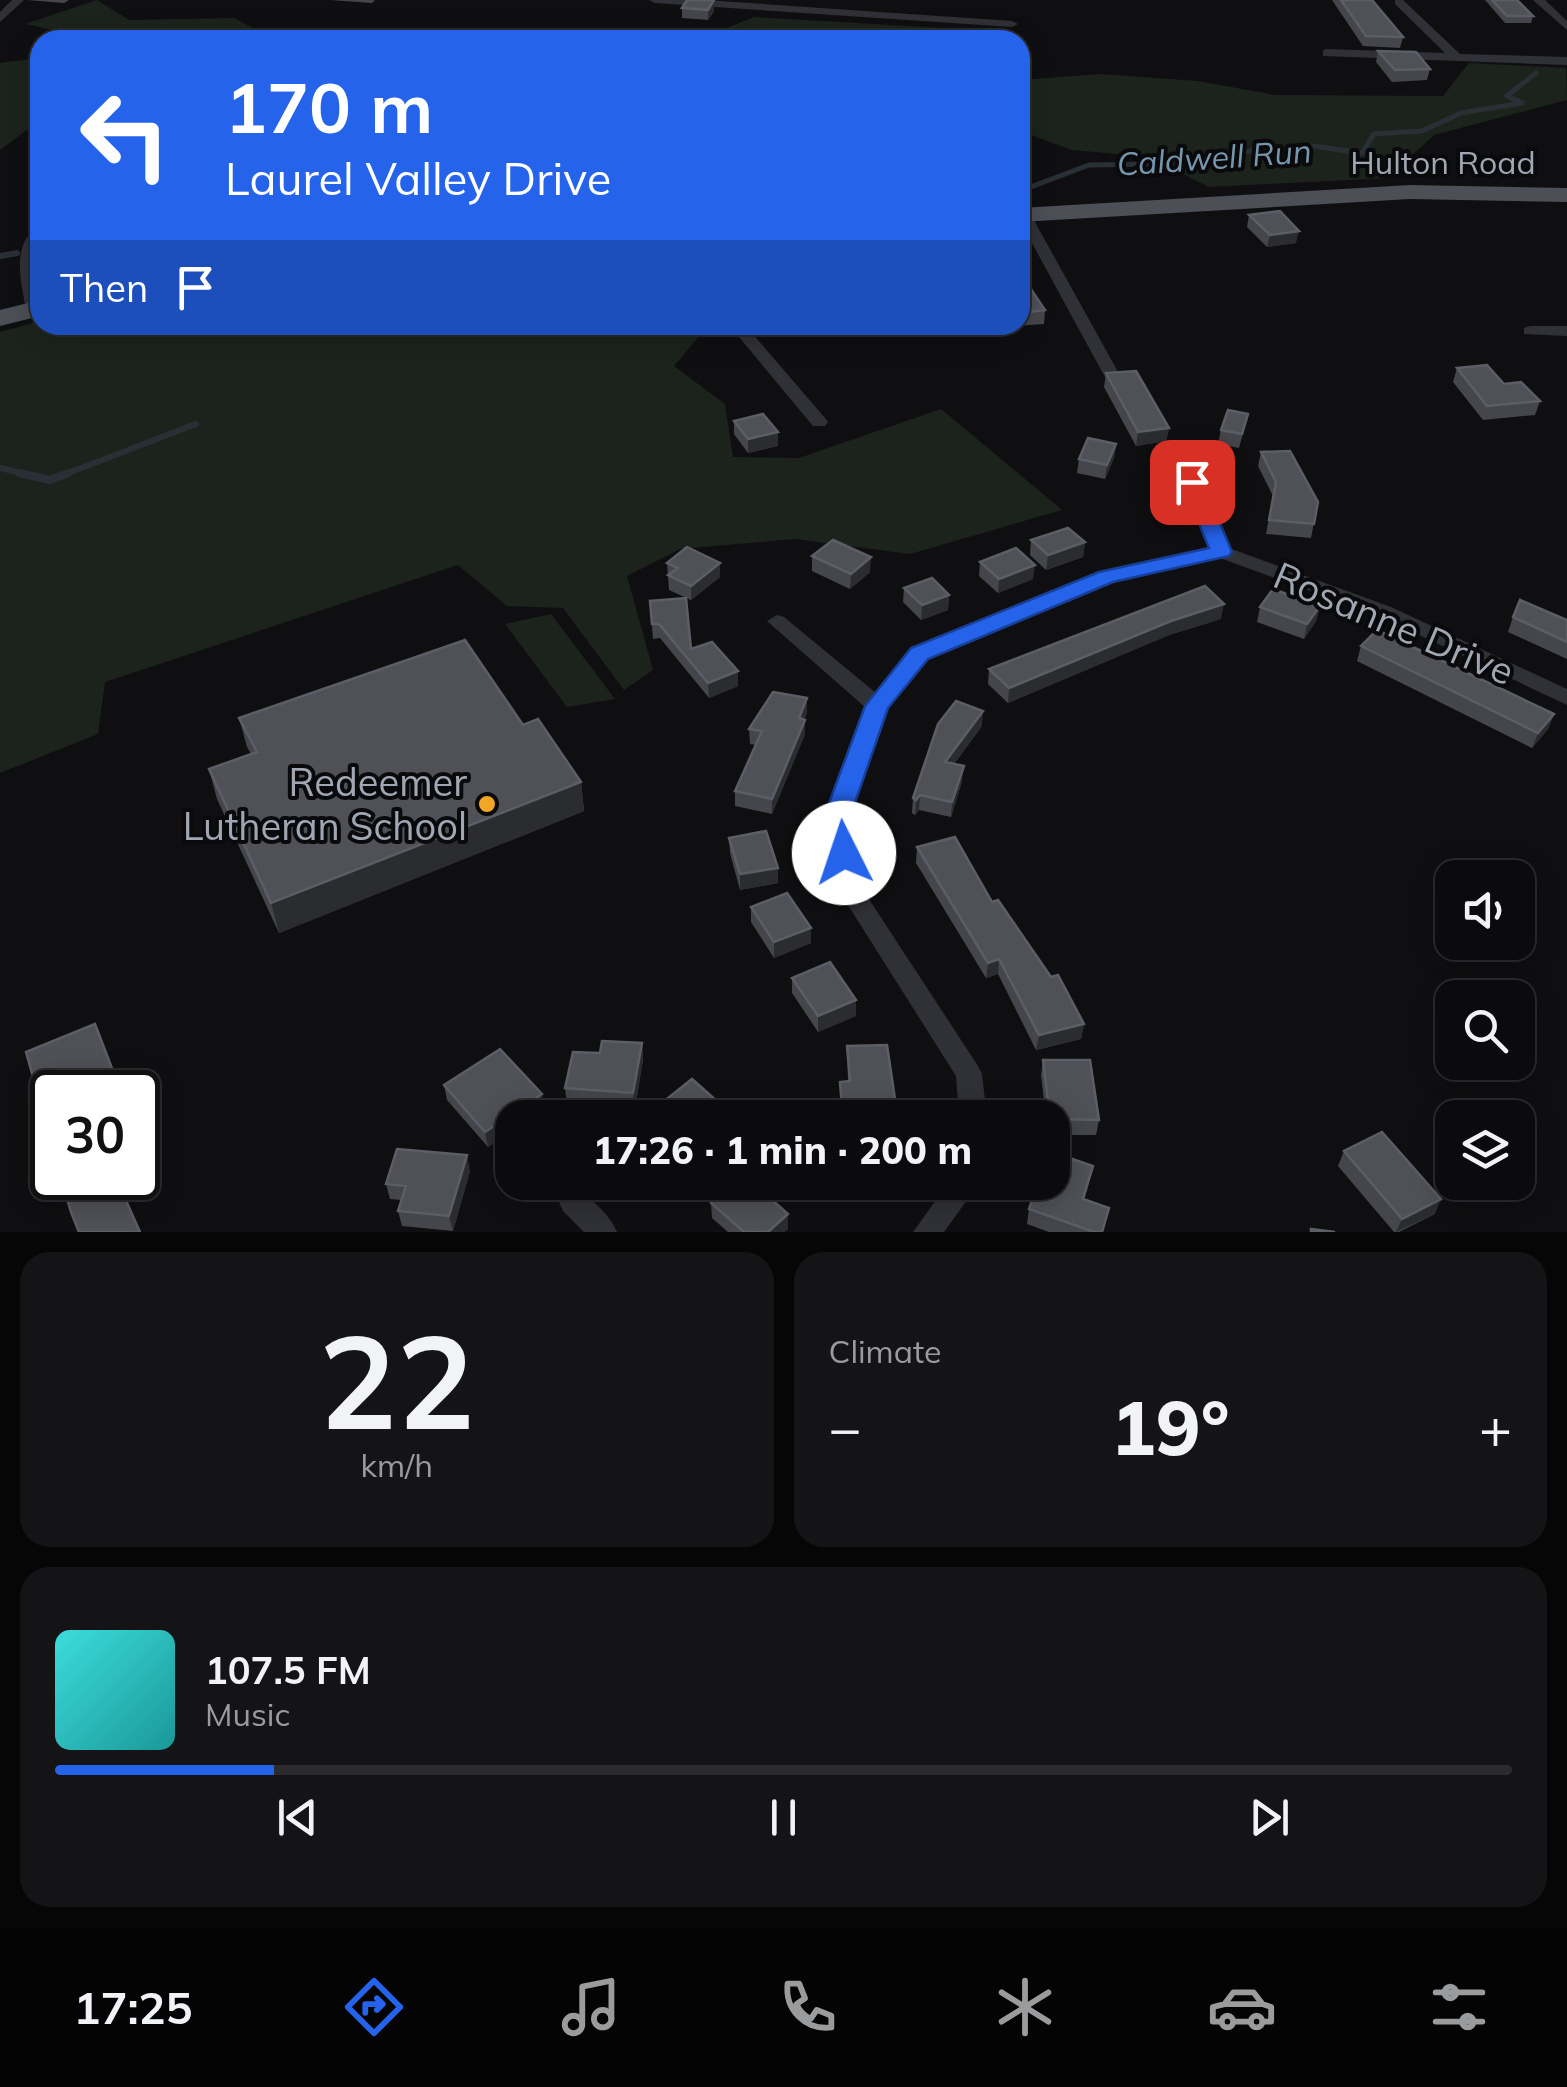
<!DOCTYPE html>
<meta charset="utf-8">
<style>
body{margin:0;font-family:Mulish,sans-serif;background:#141416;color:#f1f3f6;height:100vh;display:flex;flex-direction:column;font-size:38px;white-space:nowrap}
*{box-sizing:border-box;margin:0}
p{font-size:32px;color:#9a9b9d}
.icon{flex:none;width:55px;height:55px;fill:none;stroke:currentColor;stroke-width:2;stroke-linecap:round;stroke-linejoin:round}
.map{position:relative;height:1232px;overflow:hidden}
.details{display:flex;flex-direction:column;gap:20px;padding:20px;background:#060607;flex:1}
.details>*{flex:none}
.banner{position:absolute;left:30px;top:30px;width:1000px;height:305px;border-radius:30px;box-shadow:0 5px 25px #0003,0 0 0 2px #2b2b2e;background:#2563eb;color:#fff;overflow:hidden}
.controls{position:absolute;left:1435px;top:860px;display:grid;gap:20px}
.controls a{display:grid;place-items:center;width:100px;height:100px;border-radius:20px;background:#0b0b0d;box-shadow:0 5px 25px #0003,0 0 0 2px #2b2b2e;font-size:50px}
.speed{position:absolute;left:30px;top:1070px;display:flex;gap:20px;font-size:50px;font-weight:700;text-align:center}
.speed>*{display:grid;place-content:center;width:130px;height:130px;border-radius:50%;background:#0b0b0d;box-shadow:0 5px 25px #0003,0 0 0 2px #2b2b2e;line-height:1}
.speed .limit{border:5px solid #111;border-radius:15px;background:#fff;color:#111}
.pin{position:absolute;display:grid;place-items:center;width:85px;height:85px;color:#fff;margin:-42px;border-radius:20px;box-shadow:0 5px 15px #0006}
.me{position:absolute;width:110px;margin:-55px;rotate:356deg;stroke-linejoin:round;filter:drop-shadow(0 0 8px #0008)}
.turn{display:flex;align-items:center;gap:35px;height:210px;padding:0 30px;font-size:45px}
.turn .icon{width:130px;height:130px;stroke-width:2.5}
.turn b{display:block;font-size:70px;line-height:85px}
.then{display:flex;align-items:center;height:95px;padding:0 30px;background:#0003;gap:20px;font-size:38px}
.big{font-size:75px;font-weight:800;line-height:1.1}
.details .card{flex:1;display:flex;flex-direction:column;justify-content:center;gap:15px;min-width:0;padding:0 35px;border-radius:30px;background:#141416}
.details .dial{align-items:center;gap:0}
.dial b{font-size:130px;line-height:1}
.song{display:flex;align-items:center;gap:30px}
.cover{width:120px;height:120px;border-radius:15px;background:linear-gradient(135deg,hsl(180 70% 55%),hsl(180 70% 35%))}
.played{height:10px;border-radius:5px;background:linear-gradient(90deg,#2563eb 15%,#2b2b2e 15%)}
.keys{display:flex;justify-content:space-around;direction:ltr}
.heat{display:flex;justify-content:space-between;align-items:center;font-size:55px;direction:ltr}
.details .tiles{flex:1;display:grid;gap:20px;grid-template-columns:1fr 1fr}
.card:last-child{grid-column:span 2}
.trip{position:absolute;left:495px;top:1100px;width:575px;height:100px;border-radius:30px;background:#0b0b0d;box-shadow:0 5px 25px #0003,0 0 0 2px #2b2b2e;font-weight:800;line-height:100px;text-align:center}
.dock{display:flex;height:160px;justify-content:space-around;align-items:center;background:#040405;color:#9a9b9d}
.dock .icon{width:70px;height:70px}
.dock .current{color:#2563eb}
.dock b{font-size:45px;color:#f1f3f6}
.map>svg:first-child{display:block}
.green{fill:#1c231c}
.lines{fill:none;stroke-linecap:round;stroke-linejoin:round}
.stream-far2{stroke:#283036;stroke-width:5}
.stream-far1{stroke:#283036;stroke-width:6}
.stream{stroke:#283036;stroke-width:8}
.minor{fill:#303136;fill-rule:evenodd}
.primary{fill:#4c4f55;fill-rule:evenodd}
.wall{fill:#45464c}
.shaded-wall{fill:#2b2c30}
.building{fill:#4f5157;stroke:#5b5e65;stroke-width:2.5}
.route{fill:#2563eb;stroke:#184099;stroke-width:2.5}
.poi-dot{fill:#f2a626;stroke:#0a0a0c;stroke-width:4}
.labels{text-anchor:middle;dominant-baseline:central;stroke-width:8;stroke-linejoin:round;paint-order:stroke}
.far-water-label{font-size:32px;font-style:italic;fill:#7696ae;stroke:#0a0a0c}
.far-street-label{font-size:32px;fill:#a0a6b2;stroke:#0a0a0c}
.street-label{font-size:38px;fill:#a0a6b2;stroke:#0a0a0c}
.poi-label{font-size:38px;fill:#a0a6b2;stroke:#0a0a0c;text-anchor:end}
</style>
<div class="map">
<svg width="1567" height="1232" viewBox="0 0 1567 1232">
<rect width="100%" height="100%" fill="#0f0f11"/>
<g class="green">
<polygon points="97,0 129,20 234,18 275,40 79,40 80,36 25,24"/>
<polygon points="754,17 977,30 986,40 697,40"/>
<polygon points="40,58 40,128 31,127 0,150 0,63"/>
<polygon points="1469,63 1566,68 1567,100 1434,135 1387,178 1209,187 1149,157 1072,150 1020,131 1020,80 1101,74 1197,81 1276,95 1443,96"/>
<polygon points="40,321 40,325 668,325 701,334 674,366 725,404 733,457 799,458 941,409 1062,510 910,554 795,539 680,549 627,576 653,670 624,690 563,608 507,606 458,565 105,682 98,734 0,773 0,332"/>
<polygon points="551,614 615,699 567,707 505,624"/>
</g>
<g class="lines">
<polyline class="stream-far2" points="1020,191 1089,165 1161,164 1173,158 1313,146 1362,153 1374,134 1422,131 1461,113 1522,103 1507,96 1536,73"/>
<g class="stream-far1">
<polyline points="0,256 17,253"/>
<polyline points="0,468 30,475"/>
<polyline points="63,475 196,424"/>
</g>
<polyline class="stream" points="19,473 50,480 69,473"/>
<g class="minor">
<polygon points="12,0 24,0 0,22 0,12"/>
<polygon points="649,0 705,0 1012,21 1018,24 1012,27 655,3"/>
<polygon points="1395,0 1403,0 1460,54 1567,57 1567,65 1323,56 1323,50 1327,49 1445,53 1395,4"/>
<polygon points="1533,0 1545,0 1567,21 1567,30"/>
<polygon points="1020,212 1031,215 1122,379 1120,383 1114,384 1106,379 1020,221"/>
<path d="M40 226V245L32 261 40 312 34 314 26 309C21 282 10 242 40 226Z"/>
<polygon points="729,325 745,325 825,418 828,422 825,426 813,426"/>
<polygon points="1530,326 1567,326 1567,336 1524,334 1524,328"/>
<polygon points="1193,477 1202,482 1229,548 1391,607 1567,689 1567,705 1377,615 1220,558 1113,582 926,658 887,708 849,814 863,890 978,1066 982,1074 987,1118 959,1118 956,1076 839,891 827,814 866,708 767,621 777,615 784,617 876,693 912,648 1100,573 1210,549 1184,482"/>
<polygon points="949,1182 980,1182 944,1232 913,1232"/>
<path d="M573 1189C590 1196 610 1215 617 1232H584L563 1211 559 1202 563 1193Z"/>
</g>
<g class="primary">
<polygon points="1410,185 1567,188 1567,202 1410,199 1020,222 1020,208"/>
<polygon points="40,300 40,316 0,326 0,310"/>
</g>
</g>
<g class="wall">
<polygon points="27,0 69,0 64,3"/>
<polygon points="330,0 375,0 372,3"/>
<polygon points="714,0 714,11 708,20 682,18 682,8"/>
<polygon points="1332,0 1372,0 1403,37 1400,48 1363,46"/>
<polygon points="1485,0 1517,0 1533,16 1531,23 1505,23"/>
<polygon points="1378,51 1430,69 1427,80 1392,82 1376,62"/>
<polygon points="1249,215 1296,243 1267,247 1247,227"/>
<polygon points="1020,273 1045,310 1044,324 1002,327 1001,325 1020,325"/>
<polygon points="1457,368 1504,384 1540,401 1535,415 1483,420 1453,382"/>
<polygon points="1106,373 1169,428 1166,441 1136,446 1104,387"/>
<polygon points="1248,414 1239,448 1218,444 1221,430"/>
<polygon points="734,421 778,432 778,446 748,453 734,434"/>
<polygon points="1116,444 1114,458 1105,479 1077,473 1079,459"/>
<polygon points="1261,452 1318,502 1311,538 1266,534 1273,496 1258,466"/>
<polygon points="1031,540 1085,542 1083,557 1046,570 1030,555"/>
<polygon points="812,556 870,572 850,589 812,571"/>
<polygon points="980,562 1033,579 998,593 979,576"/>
<polygon points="667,563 720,563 720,577 691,600 669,590"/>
<polygon points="904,588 949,595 948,610 921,620 903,602"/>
<polygon points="650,601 691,649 738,686 709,698 660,638 653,639"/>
<polygon points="1320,606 1316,621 1304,639 1257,622 1260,607"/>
<polygon points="1513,617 1567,620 1567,659 1508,632"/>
<polygon points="1221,619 1169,635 1008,703 988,684 989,669"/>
<polygon points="1361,646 1554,714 1548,729 1532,748 1357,661"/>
<polygon points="807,713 804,719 805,734 772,814 735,806 735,791 756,745 750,744 749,729"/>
<polygon points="239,718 523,725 581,782 584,811 279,933 217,799 209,769 251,754 247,747"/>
<polygon points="982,726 954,764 962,781 951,817 919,810 915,815 912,813 913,798"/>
<polygon points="729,838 778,883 740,890 730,853"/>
<polygon points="917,847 992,902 1084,1024 1081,1039 1036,1050 998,974 986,978 916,863"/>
<polygon points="751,907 811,928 811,943 774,958 751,922"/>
<polygon points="792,978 856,1000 856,1016 818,1032 792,993"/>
<polygon points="642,1043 643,1059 635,1109 567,1104 565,1088 600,1053"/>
<polygon points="847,1046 896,1106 895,1118 841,1118 840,1082 848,1082"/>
<polygon points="1043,1060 1099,1120 1096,1135 1052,1135 1052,1118 1046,1118 1041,1075"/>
<polygon points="444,1085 544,1109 532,1118 512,1118 512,1131 488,1147 447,1100"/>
<polygon points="658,1106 736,1118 659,1118"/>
<polygon points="1344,1151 1435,1214 1399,1232 1394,1232 1338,1166"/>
<polygon points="1093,1166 1084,1200 1109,1208 1103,1232 1049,1232 1027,1224 1029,1209"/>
<polygon points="470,1171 453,1231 402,1226 398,1211 402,1200 390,1199 386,1184"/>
<polygon points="711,1203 788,1214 788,1229 784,1232 728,1232 712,1218"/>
</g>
<g class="shaded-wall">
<polygon points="714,0 714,11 708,20 708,10"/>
<polygon points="1299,231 1296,243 1267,247 1270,235"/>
<polygon points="1169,428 1166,441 1136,446 1138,432"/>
<polygon points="778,432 778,446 748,453 748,439"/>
<polygon points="1116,444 1114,458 1105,479 1107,465"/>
<polygon points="1085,542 1083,557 1046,570 1048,555"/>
<polygon points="871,557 870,572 850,589 851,574"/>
<polygon points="720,563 720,577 691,600 691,586"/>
<polygon points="1035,565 1033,579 998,593 999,579"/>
<polygon points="949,595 948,610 921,620 922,605"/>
<polygon points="1224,604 1221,619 1169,635 1008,703 1009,688 1171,621"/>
<polygon points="1320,606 1316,621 1304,639 1307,624"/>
<polygon points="738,671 738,686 709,698 708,683"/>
<polygon points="807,698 807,713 799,733 799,718"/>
<polygon points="983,711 982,726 944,777 945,762"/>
<polygon points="1554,714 1548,729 1532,748 1538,733"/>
<polygon points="805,720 805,734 772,814 772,799"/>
<polygon points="964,766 962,781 951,817 952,802"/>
<polygon points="581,782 584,811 279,933 271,903"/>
<polygon points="920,795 919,810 915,815 916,800"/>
<polygon points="778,868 778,883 740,890 740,874"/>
<polygon points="811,928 811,943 774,958 774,942"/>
<polygon points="999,959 998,974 986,978 988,963"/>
<polygon points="856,1000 856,1016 818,1032 818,1016"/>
<polygon points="1084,1024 1081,1039 1036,1050 1039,1035"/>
<polygon points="642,1043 643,1059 635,1109 633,1093"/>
<polygon points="542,1094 544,1109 532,1118 512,1118 512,1131 488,1147 485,1132"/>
<polygon points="49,1098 52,1105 52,1115 47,1117 40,1102"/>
<polygon points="467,1155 470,1171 453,1231 449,1216"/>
<polygon points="116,1178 134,1178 136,1183 121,1189"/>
<polygon points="1441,1199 1435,1214 1396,1232 1402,1219"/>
<polygon points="788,1214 788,1229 784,1232 768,1232"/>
</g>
<g class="building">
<polygon points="687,0 714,0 708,10 682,8"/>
<polygon points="1341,0 1372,0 1403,37 1366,36"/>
<polygon points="1492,0 1517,0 1533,16 1507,16"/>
<polygon points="1378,51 1416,52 1430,69 1395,70"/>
<polygon points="1280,211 1299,231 1270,235 1249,215"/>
<polygon points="1020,273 1045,310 1020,313"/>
<polygon points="1487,365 1504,384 1521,382 1540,401 1487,406 1457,368"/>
<polygon points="1136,371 1169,428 1138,432 1106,373"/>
<polygon points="1228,410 1248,414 1242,434 1221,430"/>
<polygon points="763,414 778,432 748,439 734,421"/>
<polygon points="1088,438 1116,444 1107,465 1079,459"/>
<polygon points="1290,451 1318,502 1314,524 1269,520 1276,482 1261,452"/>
<polygon points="1068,528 1085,542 1048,555 1031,540"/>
<polygon points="833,540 871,557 851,574 812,556"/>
<polygon points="687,547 720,563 691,586 668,575 678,568 667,563"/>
<polygon points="1016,548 1035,565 999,579 980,562"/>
<polygon points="932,578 949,595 922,605 904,588"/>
<polygon points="1205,586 1224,604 1171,621 1009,688 989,669"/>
<polygon points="1273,589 1320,606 1307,624 1260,607"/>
<polygon points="686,598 691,649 712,642 738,671 708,683 659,624 652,624 650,601"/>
<polygon points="1520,600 1567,620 1567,642 1513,617"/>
<polygon points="1377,630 1554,714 1538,733 1361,646"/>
<polygon points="465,640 523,725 538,719 581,782 271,903 209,769 257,752 239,718"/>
<polygon points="773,692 807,698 799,718 805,720 772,799 735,791 762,731 749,729"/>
<polygon points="956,701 983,711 945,762 964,766 952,802 920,795 916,800 913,798 938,724"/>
<polygon points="766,831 778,868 740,874 729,838"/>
<polygon points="955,837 992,902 998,900 1051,977 1058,975 1084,1024 1039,1035 999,959 988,963 917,847"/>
<polygon points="787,893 811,928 774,942 751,907"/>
<polygon points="830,962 856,1000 818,1016 792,978"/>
<polygon points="95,1024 121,1092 52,1092 52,1110 49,1098 40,1102 26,1052"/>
<polygon points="602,1041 642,1043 633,1093 565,1088 573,1052 600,1053"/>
<polygon points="887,1045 896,1106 842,1108 840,1082 850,1081 847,1046"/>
<polygon points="500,1049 542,1094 485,1132 444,1085"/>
<polygon points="1043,1060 1090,1060 1099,1120 1052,1119 1052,1118 1050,1118"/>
<polygon points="692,1079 736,1118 671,1118 658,1106"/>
<polygon points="1382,1132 1441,1199 1402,1219 1344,1151"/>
<polygon points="397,1149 467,1155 449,1216 398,1211 406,1186 386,1184"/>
<polygon points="1052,1152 1093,1166 1083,1199 1109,1208 1102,1232 1094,1232 1029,1209 1038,1182 1052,1182"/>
<polygon points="61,1178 116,1178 140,1232 79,1232 71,1212"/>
<polygon points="733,1182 752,1182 788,1214 768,1232 744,1232 711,1203"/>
<polygon points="1311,1229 1335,1232 1311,1232"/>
</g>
<polygon class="route" points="1192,476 1203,482 1232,552 1229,556 1113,582 928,659 888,708 851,814 858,853 844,863 835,860 825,814 865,706 911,648 1099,572 1209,548 1182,482"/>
<circle class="poi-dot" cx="487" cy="804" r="10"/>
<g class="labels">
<g class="far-water-label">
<text transform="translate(1214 157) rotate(-4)">Caldwell Run</text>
</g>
<g class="far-street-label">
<text x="1443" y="162">Hulton Road</text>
</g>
<g class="street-label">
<text transform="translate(1394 623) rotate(23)">Rosanne Drive</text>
</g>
<g class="poi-label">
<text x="467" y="782">Redeemer<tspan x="467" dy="44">Lutheran School</tspan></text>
</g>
</g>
</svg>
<div class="controls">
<a><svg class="icon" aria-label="sound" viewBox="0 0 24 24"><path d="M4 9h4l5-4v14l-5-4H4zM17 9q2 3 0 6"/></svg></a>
<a><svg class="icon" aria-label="search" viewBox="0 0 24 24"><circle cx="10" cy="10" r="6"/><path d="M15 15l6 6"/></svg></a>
<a><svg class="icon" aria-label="layers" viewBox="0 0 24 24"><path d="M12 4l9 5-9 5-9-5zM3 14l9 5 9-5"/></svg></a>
</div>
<div class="speed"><div class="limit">30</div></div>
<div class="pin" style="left:1192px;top:482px;background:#d93025"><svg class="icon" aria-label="arrive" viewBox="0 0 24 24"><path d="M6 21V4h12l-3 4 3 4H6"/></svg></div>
<svg class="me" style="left:844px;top:853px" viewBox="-20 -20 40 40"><circle r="19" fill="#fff"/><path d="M0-13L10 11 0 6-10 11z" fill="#2563eb"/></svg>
<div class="trip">17:26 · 1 min · 200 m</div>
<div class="banner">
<div class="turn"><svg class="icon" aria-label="left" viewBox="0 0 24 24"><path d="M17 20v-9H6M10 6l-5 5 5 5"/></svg><div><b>170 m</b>Laurel Valley Drive</div></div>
<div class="then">Then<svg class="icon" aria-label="arrive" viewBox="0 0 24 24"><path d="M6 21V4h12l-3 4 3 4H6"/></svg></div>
</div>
</div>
<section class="details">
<div class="tiles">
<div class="card dial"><b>22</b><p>km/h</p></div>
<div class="card"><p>Climate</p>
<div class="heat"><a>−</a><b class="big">19°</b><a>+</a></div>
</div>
<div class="card">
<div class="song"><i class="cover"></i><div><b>107.5 FM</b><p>Music</p></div></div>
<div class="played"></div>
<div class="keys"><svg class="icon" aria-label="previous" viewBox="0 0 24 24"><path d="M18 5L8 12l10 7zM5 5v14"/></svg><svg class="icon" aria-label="pause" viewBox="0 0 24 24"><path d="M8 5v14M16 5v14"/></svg><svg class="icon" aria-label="next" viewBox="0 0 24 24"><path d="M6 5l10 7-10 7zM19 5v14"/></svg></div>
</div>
</div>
</section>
<nav class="dock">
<b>17:25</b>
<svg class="icon current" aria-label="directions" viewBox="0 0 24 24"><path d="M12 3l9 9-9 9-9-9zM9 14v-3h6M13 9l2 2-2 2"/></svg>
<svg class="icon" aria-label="music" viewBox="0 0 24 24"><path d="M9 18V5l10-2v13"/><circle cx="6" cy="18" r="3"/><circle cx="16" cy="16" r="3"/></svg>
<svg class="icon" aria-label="phone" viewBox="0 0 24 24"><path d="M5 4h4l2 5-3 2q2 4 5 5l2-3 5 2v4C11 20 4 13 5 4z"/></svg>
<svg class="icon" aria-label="climate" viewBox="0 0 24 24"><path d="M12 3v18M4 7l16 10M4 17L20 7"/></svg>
<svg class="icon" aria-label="car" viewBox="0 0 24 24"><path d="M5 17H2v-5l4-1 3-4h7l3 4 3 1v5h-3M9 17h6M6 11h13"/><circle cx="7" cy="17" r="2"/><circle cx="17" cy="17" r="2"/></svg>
<svg class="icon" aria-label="filters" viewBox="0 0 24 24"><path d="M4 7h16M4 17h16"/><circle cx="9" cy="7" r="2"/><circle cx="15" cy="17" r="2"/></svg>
</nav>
